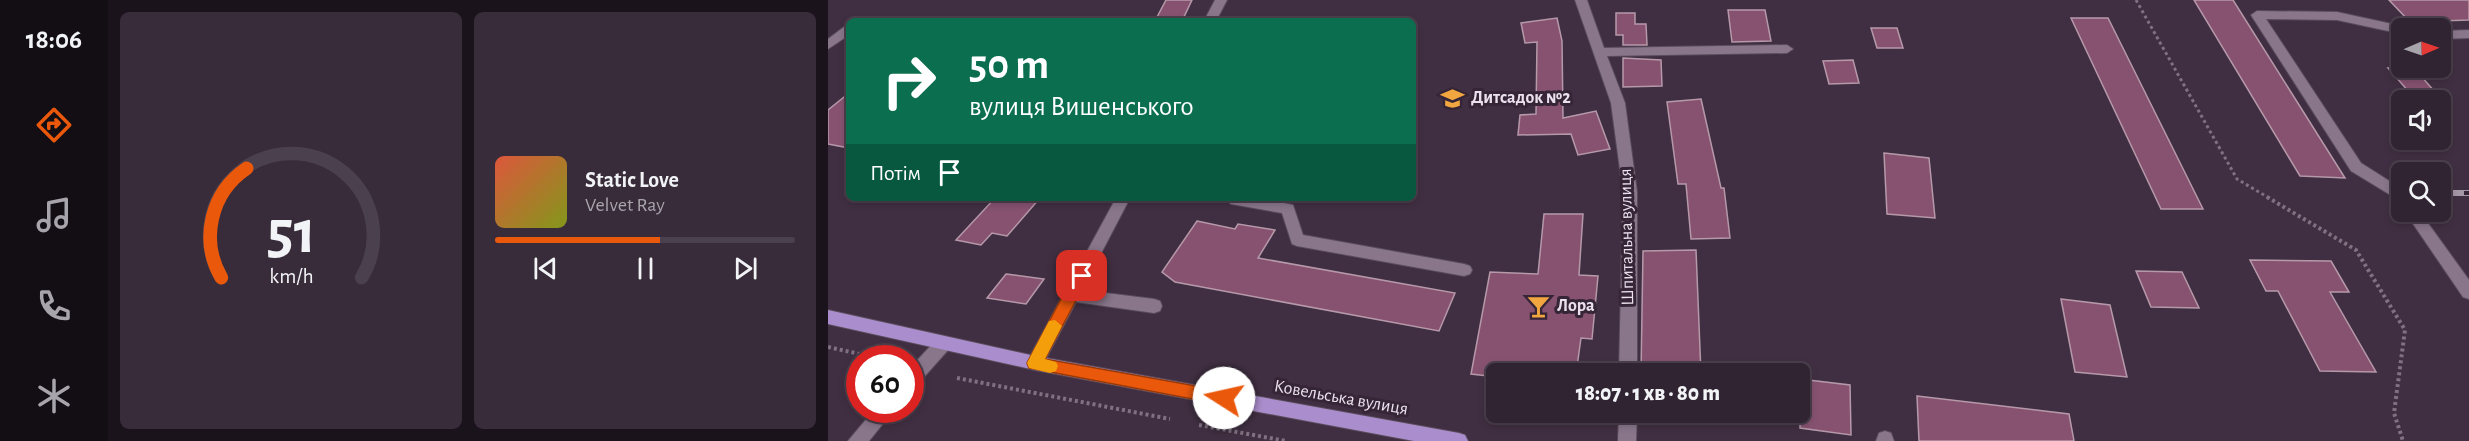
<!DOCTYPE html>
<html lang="uk">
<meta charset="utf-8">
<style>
body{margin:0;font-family:"Alegreya Sans",sans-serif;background:#382b3a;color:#f1f3f6;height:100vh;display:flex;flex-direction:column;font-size:22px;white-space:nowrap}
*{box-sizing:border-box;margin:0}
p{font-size:20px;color:#a8a4ac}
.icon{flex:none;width:33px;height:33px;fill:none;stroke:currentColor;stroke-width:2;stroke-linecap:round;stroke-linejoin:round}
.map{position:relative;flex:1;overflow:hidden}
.details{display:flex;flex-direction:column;gap:12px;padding:12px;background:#1a131c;width:720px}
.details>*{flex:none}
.hud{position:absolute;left:18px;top:18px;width:570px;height:183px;border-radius:9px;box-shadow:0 3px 9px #0003,0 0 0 2px #4b404d;background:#0b6e4f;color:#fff;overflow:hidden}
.needle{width:39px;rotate:88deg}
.buttons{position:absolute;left:1563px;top:18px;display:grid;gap:12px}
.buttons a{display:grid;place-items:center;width:60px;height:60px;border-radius:9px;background:#302332;box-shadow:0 3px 9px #0003,0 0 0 2px #4b404d;font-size:30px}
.speed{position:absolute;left:18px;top:345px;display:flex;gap:12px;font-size:30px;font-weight:700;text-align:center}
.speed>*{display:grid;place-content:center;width:78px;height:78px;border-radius:50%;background:#302332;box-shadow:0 3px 9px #0003,0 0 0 2px #4b404d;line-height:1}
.speed .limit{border:9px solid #d22;background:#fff;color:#111}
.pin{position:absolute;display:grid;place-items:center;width:51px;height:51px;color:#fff;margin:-26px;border-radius:12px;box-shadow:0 3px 9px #0006}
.me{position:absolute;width:66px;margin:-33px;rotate:280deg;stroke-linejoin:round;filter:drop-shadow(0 0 4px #0008)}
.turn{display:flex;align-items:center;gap:21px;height:126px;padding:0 24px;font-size:27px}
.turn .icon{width:78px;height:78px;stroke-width:2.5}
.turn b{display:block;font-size:42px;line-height:51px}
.then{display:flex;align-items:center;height:57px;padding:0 24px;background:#0003;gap:12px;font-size:22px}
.details .card{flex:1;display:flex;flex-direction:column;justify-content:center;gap:9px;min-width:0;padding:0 21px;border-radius:9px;background:#382b3a}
.details .dial{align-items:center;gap:0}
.dial svg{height:156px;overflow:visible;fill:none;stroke:#4b404d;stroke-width:7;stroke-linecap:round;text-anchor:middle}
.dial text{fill:#f1f3f6;stroke:none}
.song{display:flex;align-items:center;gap:18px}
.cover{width:72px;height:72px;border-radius:9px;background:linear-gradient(135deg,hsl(10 70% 55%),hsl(70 70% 35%))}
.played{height:6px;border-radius:3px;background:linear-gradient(90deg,#ea580c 55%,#4b404d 55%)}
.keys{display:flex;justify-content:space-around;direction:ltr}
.details .tiles{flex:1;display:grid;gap:12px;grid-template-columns:repeat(2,1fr)}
.trip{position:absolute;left:658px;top:363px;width:324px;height:60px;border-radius:9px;background:#302332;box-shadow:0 3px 9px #0003,0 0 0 2px #4b404d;font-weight:800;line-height:60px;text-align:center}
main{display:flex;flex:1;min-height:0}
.dock{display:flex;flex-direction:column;width:108px;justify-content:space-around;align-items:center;background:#130e14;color:#a8a4ac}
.dock .icon{width:42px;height:42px}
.dock .on{color:#ea580c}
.dock b{font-size:27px;color:#f1f3f6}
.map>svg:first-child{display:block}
.building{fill:#865270;stroke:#b699a9;stroke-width:1.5}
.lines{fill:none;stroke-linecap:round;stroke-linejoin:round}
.minor-casing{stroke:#594c5b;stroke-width:2}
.major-casing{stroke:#594c5b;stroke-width:2}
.path-far1{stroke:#7f7181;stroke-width:3;stroke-dasharray:3 3;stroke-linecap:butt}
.path{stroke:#7f7181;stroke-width:4;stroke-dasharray:3 3;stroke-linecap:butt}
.minor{fill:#89768b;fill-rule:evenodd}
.major{fill:#aa8dcc;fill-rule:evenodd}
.rail-casing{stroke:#a497a6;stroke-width:6}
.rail{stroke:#362537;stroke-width:4;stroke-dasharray:12;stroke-linecap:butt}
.route{fill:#ea580c;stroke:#983908;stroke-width:1.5}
.slow{fill:#f59e0b}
.labels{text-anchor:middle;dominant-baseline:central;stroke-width:6;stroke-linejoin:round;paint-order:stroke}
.poi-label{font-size:18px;font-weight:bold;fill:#ebe1ed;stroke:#362537;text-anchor:start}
.street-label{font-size:18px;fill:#ebe1ed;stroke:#362537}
</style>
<main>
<nav class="dock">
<b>18:06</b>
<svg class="icon on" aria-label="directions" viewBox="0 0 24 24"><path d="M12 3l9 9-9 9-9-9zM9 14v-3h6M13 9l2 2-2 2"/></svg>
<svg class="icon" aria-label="music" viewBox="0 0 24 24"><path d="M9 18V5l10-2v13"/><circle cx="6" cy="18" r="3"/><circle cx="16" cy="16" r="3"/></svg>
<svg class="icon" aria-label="phone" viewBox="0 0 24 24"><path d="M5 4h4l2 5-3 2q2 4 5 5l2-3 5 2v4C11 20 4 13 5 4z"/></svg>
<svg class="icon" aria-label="climate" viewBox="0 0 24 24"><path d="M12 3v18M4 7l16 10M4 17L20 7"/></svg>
</nav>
<section class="details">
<div class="tiles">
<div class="card dial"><svg viewBox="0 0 100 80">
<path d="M14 69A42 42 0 1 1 86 69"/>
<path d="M14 69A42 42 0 0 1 27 13" stroke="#ea580c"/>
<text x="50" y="56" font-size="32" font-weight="700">51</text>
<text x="50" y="72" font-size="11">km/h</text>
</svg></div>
<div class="card">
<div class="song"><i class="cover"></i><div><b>Static Love</b><p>Velvet Ray</p></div></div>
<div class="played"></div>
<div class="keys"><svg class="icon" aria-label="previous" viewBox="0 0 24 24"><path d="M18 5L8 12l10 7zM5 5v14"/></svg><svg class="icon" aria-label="pause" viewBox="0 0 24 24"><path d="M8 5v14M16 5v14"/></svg><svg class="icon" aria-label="next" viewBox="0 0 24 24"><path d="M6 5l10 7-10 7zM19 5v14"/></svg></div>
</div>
</div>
</section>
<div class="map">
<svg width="1641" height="441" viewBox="0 0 1641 441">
<rect width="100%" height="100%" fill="#402f42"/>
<g class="building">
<polygon points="338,0 364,0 354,21 327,21"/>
<polygon points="1366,0 1405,0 1517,178 1472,176"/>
<polygon points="1561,0 1641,0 1641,20 1582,22"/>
<polygon points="900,10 937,10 943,41 904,42"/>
<polygon points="788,13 807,13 807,24 818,24 819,45 795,45 795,35 788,35"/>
<polygon points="729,18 734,41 735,118 768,111 782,149 750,155 743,134 690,135 692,115 708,114 709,42 697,43 693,23"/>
<polygon points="1243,18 1280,18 1375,209 1333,209"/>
<polygon points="1043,28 1069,28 1075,48 1049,48"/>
<polygon points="795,58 833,60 834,86 795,87"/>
<polygon points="1025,60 1031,83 1001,84 995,61"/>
<polygon points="1560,68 1586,68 1614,100 1588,100"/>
<polygon points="21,93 21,148 0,144 0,110"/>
<polygon points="873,99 893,188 896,188 902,238 863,239 858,184 850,184 839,102"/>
<polygon points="1056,153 1101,158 1107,218 1059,214"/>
<polygon points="167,198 185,202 188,198 212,198 179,236 164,233 153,245 128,240"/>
<polygon points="716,214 755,214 751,275 770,276 764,339 753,338 748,374 669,374 669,377 643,374 662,272 710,274"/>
<polygon points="369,221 407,229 410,224 447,230 430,258 627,293 611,331 347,282 334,272"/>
<polygon points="868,250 873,374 813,374 815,251"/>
<polygon points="1422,260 1503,261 1521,292 1502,292 1548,372 1492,371 1450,291 1438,291"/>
<polygon points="1308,271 1354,272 1371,308 1323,307"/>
<polygon points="178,274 216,279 198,304 159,298"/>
<polygon points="1233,299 1282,305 1299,377 1247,372"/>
<polygon points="972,379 1022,385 1023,435 972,428"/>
<polygon points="1089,396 1241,414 1246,441 1091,441"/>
</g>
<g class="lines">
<defs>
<g id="minor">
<polygon points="387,0 399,0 388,21 376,21"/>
<polygon points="747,0 759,0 776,48 959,45 965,49 959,53 779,56 797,103 809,192 809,374 791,374 795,192 783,103"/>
<polygon points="1429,11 1509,12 1578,27 1574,28 1574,34 1509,20 1438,19 1533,163 1574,189 1574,202 1523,171 1423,15"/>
<polygon points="21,26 21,35 0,49 0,39 16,27"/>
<polygon points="1641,30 1641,38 1612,39 1612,31"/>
<polygon points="288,198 302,198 254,290 326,299 332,301 334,306 332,311 326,313 248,302 213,368 207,370 201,368 198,363 201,358"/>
<polygon points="396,198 432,198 465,205 475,235 636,264 642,266 644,270 642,274 636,276 469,246 464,244 454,213 403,204"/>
<polygon points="1577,212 1592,212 1641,280 1641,299 1635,297"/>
<polygon points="115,337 121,339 123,344 121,349 88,386 82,388 82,368 109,339"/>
<polygon points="46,410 66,410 41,441 20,441"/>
<polygon points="791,412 809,412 808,441 790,441"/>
<polygon points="1057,431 1063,433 1066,441 1048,441 1051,433"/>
</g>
<polygon id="major" points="0,310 207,356 631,433 637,435 640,441 586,441 207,370 0,324"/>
</defs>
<use href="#minor" class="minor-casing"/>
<use href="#major" class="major-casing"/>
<polyline class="path-far1" points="1308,0 1409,179 1441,198"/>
<g class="path">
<polyline points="1439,197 1528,250 1577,330 1566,413 1575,441"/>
<polyline points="0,347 50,358"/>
<polyline points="129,378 342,419"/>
<polyline points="371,425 458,441"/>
</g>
<use href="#minor" class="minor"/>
<use href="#major" class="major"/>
<defs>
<polyline id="rail" points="1612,193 1641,193"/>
</defs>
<use href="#rail" class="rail-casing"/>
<use href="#rail" class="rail"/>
</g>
<polygon class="route" points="254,270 261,276 217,359 396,391 401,393 404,398 401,403 396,405 201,368 199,363 201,359 248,271"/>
<polygon class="slow" points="227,320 234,326 217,359 228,362 230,366 228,371 222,373 201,368 199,363 201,359 221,321"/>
<defs>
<symbol id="school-bare" viewBox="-9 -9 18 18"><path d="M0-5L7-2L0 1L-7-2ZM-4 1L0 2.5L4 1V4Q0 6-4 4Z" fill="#f1a63f" stroke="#362537" stroke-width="2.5" paint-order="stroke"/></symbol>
<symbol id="bar-bare" viewBox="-9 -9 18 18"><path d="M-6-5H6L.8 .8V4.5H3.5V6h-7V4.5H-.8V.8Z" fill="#f1a63f" stroke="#362537" stroke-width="2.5" paint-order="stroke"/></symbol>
</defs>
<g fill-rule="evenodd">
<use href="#school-bare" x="608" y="82" width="33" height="33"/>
<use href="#bar-bare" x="694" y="290" width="33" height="33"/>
</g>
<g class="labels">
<g class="poi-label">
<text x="643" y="98">Дитсадок №2</text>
<text x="729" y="306">Лора</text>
</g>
<g class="street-label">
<text transform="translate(799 237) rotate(-91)">Шпитальна вулиця</text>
<text transform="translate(513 398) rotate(10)">Ковельська вулиця</text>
</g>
</g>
</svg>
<div class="buttons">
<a><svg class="needle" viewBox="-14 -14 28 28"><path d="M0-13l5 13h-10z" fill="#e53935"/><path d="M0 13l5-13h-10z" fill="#a8a4ac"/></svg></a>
<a><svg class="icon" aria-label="sound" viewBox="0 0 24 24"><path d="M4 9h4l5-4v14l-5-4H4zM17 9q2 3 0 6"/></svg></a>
<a><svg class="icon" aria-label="search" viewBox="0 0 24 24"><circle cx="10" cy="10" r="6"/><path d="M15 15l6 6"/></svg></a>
</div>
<div class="speed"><div class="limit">60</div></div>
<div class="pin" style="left:254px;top:276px;background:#d93025"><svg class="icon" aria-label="arrive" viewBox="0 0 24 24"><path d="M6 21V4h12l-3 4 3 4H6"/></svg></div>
<svg class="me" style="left:396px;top:398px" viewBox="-20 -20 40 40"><circle r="19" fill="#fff"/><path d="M0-13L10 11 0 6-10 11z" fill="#ea580c"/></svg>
<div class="trip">18:07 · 1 хв · 80 m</div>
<div class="hud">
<div class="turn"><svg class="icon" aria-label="right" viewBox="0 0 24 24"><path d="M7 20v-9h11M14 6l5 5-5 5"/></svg><div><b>50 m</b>вулиця Вишенського</div></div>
<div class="then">Потім<svg class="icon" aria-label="arrive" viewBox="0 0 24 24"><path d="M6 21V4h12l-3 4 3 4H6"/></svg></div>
</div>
</div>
</main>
